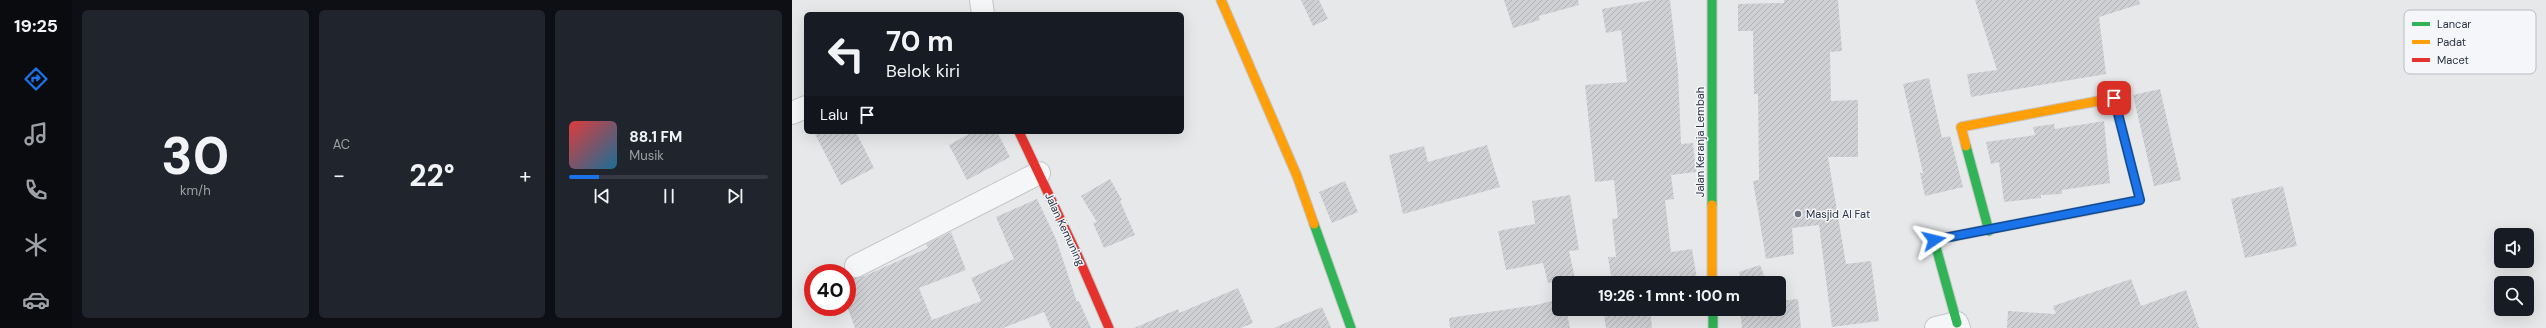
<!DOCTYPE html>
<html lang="id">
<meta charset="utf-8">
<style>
body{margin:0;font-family:"DM Sans",sans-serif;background:#20242c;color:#f1f3f6;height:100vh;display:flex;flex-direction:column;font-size:15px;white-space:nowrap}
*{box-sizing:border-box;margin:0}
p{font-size:13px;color:#9ea1a6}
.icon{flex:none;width:22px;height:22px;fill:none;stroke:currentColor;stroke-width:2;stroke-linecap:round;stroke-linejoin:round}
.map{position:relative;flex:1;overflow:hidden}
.side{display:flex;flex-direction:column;gap:10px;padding:10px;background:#0d0f14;width:720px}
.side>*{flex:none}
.top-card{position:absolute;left:12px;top:12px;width:380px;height:122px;border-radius:6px;box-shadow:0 4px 16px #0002;background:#171b24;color:#f1f3f6;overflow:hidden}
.buttons{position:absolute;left:1702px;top:228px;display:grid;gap:8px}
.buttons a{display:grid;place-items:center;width:40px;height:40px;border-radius:6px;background:#171b24;box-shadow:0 4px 16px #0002;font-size:20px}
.speed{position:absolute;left:12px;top:264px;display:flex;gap:8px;font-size:20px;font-weight:700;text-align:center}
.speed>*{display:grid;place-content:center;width:52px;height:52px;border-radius:50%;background:#171b24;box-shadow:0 4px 16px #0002;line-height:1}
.speed .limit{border:6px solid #d22;background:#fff;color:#111}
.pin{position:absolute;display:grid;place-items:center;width:34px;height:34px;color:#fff;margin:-17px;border-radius:8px;box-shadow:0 2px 6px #0006}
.me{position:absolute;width:44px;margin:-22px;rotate:80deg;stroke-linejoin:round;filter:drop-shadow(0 0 3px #0008)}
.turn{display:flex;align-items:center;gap:14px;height:84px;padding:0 16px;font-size:18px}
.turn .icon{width:52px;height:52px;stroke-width:2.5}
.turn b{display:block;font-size:28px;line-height:34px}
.then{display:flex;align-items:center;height:38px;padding:0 16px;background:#0003;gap:8px;font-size:15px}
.big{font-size:30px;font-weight:700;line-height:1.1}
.side .tile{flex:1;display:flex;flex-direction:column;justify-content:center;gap:6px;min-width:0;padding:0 14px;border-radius:6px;background:#20242c}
.side .dial{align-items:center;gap:0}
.dial b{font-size:52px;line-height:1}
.song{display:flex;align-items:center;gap:12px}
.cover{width:48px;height:48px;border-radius:6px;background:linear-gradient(135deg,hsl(0 70% 55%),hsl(200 70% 35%))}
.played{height:4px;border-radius:2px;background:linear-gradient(90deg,#1a73e8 15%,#363941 15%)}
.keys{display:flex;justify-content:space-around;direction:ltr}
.heat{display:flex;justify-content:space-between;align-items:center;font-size:22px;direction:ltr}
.side .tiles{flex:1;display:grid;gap:10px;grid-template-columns:repeat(3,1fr)}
.trip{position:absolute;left:760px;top:276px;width:234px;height:40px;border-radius:6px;background:#171b24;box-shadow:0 4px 16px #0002;font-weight:700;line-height:40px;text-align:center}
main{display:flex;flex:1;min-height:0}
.tab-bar{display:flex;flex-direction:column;width:72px;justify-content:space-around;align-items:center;background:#090b0e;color:#9ea1a6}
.tab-bar .icon{width:28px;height:28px}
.tab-bar .current{color:#1a73e8}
.tab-bar b{font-size:18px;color:#f1f3f6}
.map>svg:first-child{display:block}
.building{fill:url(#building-hatch)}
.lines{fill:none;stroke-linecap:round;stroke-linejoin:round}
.street-casing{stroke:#c4c6c8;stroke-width:24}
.fast-casing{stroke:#c4c6c8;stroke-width:11}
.slow-casing{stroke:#c4c6c8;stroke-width:11}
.jam-casing{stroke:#c4c6c8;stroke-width:11}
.street{stroke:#f5f6f7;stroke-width:22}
.fast{stroke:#30b455;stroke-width:9}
.slow{stroke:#ff9f0a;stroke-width:9}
.jam{stroke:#e5322d;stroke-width:9}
.route-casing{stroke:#114b97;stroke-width:10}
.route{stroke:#1a73e8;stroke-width:7}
.poi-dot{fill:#6c737f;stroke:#f4f6f9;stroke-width:1.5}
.labels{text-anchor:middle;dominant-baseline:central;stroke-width:3;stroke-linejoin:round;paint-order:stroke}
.street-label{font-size:11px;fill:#2b3445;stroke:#f4f6f9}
.poi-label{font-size:11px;fill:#2b3445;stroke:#f4f6f9;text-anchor:start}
.key{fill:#f4f6f9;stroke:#b8bcc3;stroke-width:1}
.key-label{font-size:11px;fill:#2b3445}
</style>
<main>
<nav class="tab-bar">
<b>19:25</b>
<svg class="icon current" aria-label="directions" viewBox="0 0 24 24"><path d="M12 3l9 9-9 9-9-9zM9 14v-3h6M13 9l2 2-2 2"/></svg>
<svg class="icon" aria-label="music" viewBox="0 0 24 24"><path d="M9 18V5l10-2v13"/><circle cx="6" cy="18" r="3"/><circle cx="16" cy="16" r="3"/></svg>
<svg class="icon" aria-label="phone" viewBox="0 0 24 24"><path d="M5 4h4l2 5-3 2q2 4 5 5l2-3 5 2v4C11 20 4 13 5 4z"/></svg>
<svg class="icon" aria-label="climate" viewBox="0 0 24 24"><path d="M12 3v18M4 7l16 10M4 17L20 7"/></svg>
<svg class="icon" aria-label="car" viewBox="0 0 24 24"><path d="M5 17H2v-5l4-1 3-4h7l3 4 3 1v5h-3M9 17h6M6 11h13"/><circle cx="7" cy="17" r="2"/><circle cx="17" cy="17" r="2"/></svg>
</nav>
<section class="side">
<div class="tiles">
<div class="tile dial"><b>30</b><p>km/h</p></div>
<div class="tile"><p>AC</p>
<div class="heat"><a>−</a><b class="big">22°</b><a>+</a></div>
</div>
<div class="tile">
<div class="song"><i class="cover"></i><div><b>88.1 FM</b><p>Musik</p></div></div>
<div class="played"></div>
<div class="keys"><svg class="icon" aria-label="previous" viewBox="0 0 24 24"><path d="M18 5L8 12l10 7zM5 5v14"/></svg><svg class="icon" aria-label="pause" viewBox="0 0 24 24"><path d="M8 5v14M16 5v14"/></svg><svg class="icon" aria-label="next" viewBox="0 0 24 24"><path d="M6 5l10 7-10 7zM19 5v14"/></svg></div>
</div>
</div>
</section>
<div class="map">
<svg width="1754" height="328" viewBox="0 0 1754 328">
<defs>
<pattern id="building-hatch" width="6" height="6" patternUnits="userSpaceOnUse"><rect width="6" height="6" fill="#ced0d3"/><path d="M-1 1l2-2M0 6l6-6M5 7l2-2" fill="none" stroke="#b1b3b6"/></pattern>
</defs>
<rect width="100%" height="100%" fill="#e6e8ea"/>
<g class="building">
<polygon points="509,0 527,0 536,19 521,26"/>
<polygon points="712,0 786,0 787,5 747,16 748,20 721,28"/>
<polygon points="861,0 878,0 886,71 889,144 901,143 904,172 879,175 882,199 873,200 879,252 900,249 905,279 880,283 820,283 816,257 824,257 820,219 826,218 822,180 803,182 793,85 835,82 829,30 814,33 810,9"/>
<polygon points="992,0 1046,0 1050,51 1038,52 1039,101 1066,100 1066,157 1036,157 1054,264 1079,261 1087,321 1040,327 1027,225 1000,228 1002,254 974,259 961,181 967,180 966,94 962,94 961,31 946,31 946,4 992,3"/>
<polygon points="1183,0 1347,0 1348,4 1307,17 1314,74 1179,97 1175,74 1205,70"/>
<polygon points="1137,78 1150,138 1158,136 1171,187 1133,196 1128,173 1131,173 1111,84"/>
<polygon points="1368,89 1389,180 1362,186 1341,95"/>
<polygon points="1312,121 1318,183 1270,190 1270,194 1249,195 1249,198 1212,202 1207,162 1199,164 1194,142 1243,135 1241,127 1262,124 1263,129"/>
<polygon points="22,132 64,132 82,168 49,185"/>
<polygon points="181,132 205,132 218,157 175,180 157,145"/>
<polygon points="695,145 708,187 611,214 597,155 632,146 636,162"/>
<polygon points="318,179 330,200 328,201 343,235 312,248 301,223 305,222 289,196"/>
<polygon points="553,181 566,212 540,223 527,192"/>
<polygon points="1491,186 1505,246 1453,258 1439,199"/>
<polygon points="778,195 787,250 777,251 784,283 756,283 751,263 714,270 706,231 743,224 740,201"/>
<polygon points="245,199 264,239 285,302 287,301 299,328 259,328 252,312 211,328 63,328 55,306 55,277 70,277 136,248 134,244 159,232 174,270 127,288 140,320 189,301 179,278 222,259 204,217"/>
<polygon points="968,265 975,283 950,283 947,272"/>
<polygon points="1339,279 1349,306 1394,290 1407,328 1215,328 1216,311 1264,314 1261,306"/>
<polygon points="446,288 461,323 449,328 342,328 386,309 387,313"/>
<polygon points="767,299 767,309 774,309 778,328 658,328 657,318 744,305"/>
<polygon points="1006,299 1009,328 950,328 948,309 987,309 987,301"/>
<polygon points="530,307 539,328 482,328"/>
<polygon points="811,309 858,309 860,328 814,328"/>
</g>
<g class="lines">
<defs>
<g id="street">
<polyline points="189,0 191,14"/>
<polyline points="0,113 14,107"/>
<polyline points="64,266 247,173"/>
<polyline points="1144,328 1165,323 1167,328"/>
</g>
<g id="fast">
<polyline points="920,0 920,205"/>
<polyline points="1174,146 1197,231"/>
<polyline points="522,224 559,328"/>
<polyline points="921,309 921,328"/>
<polyline points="1165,323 1142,240 1282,213"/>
</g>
<g id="slow">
<polyline points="429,0 505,176 522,224"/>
<polyline points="1174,146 1169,127 1322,98 1348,200 1282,213"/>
<polyline points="920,205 920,283"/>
</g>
<polyline id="jam" points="227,132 285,254 317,328"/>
</defs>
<use href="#street" class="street-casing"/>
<use href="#fast" class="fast-casing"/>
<use href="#slow" class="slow-casing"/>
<use href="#jam" class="jam-casing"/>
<use href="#street" class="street"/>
<use href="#fast" class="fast"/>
<use href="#slow" class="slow"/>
<use href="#jam" class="jam"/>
</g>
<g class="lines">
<defs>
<polyline id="route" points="1142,240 1348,200 1322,98"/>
</defs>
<use href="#route" class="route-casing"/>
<use href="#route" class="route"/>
</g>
<circle class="poi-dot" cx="1006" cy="214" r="4"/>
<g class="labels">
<g class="street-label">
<text transform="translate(908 142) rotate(-90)">Jalan Keranja Lembah</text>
<text transform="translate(273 229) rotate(65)">Jalan Kemuning</text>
</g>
<g class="poi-label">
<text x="1014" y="214">Masjid Al Fat</text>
</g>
</g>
<rect x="1612" y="10" width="132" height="64" rx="6" class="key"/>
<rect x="1620" y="22" width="18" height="4" fill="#30b455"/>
<rect x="1620" y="40" width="18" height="4" fill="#ff9f0a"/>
<rect x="1620" y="58" width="18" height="4" fill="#e5322d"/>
<g class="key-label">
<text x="1645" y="28">Lancar</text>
<text x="1645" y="46">Padat</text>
<text x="1645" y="64">Macet</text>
</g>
</svg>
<div class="buttons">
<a><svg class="icon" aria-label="sound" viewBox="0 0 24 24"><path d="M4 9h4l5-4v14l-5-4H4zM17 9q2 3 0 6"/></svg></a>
<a><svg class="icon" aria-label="search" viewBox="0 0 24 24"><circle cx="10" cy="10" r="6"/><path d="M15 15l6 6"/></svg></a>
</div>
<div class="speed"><div class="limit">40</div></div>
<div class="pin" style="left:1322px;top:98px;background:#d93025"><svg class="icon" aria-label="arrive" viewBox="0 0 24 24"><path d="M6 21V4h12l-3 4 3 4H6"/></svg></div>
<svg class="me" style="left:1142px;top:240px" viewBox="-20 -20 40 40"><path d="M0-17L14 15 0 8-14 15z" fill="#1a73e8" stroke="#fff" stroke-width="4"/></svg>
<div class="trip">19:26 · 1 mnt · 100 m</div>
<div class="top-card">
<div class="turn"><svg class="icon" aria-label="left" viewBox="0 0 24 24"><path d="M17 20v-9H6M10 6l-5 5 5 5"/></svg><div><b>70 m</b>Belok kiri</div></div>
<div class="then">Lalu<svg class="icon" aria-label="arrive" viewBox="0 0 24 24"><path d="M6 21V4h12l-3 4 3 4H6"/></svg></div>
</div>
</div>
</main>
